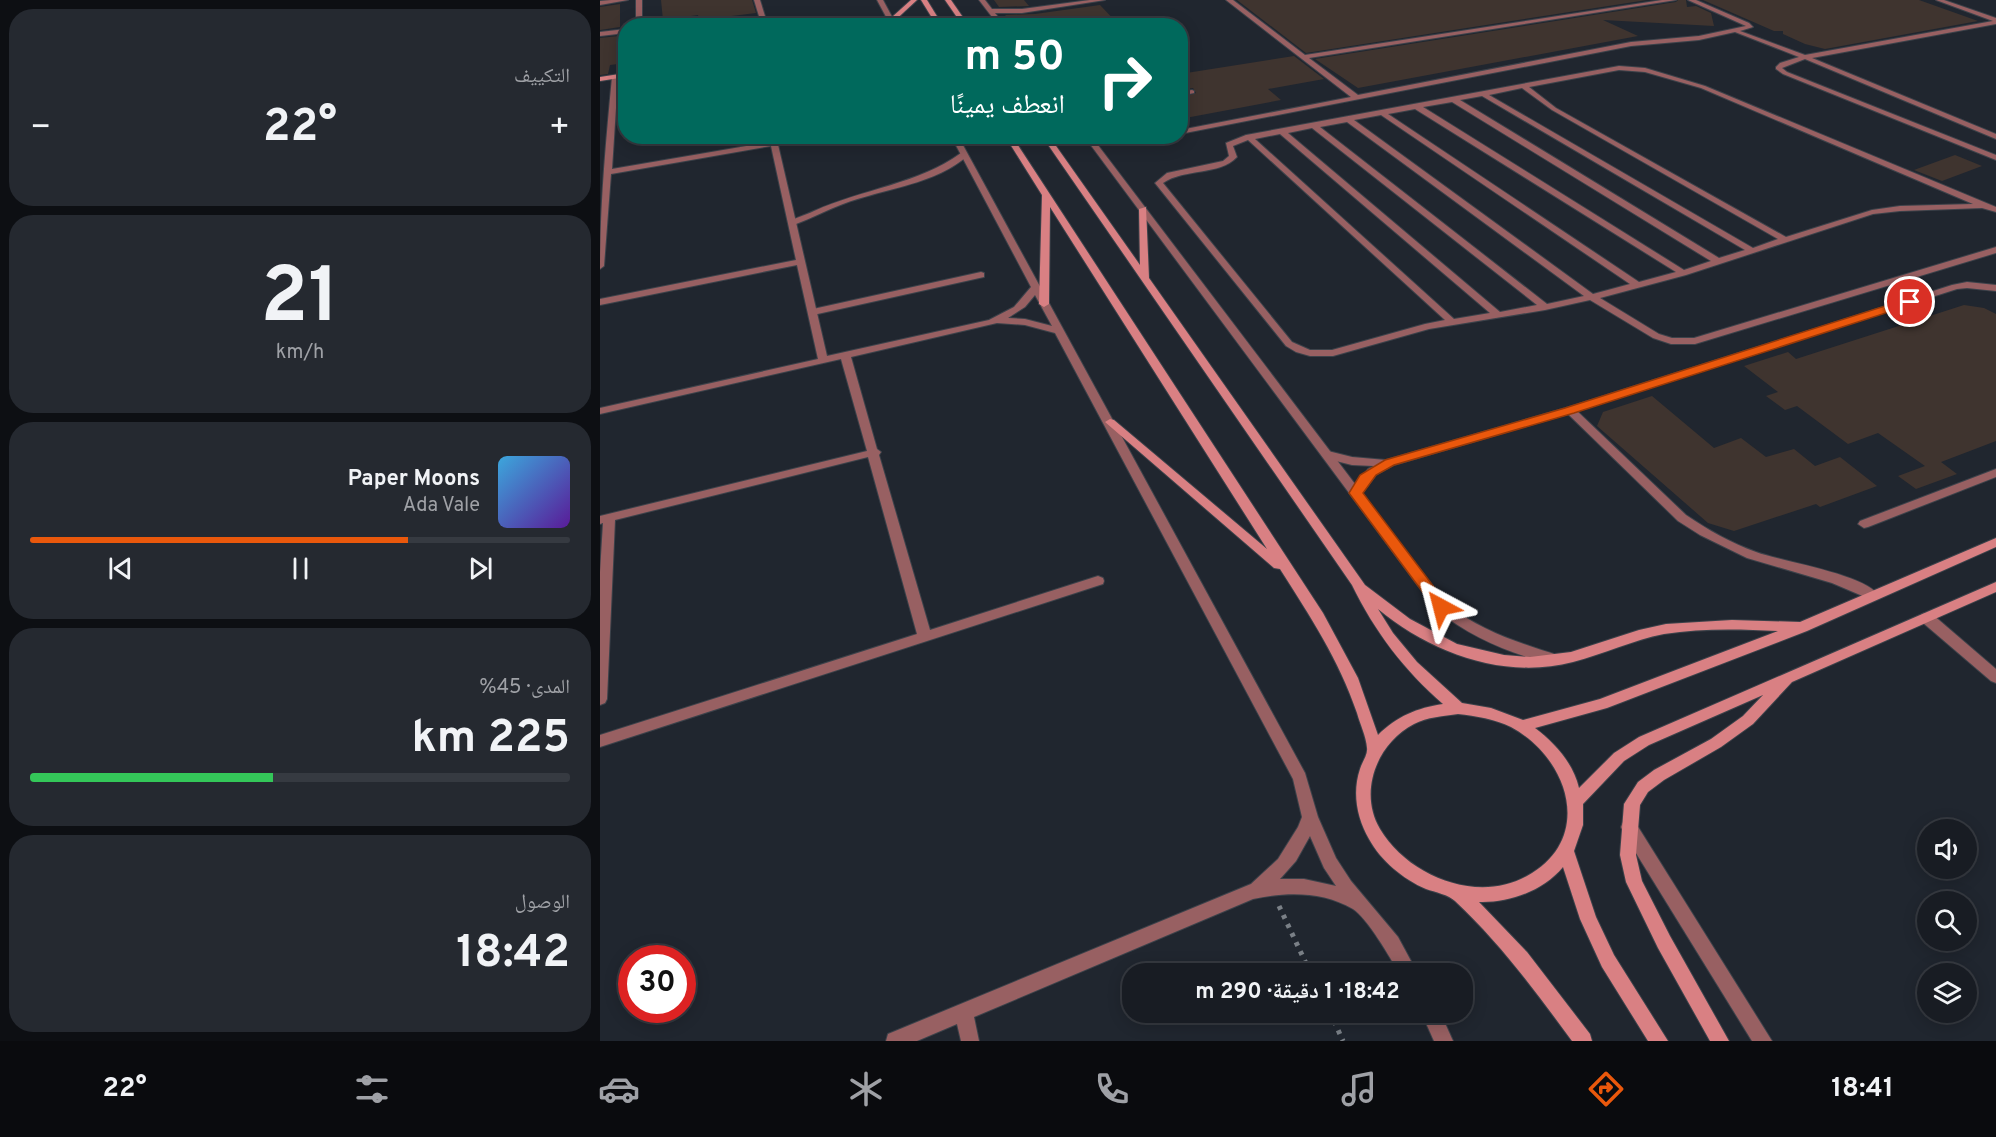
<!DOCTYPE html>
<html lang="ar">
<meta charset="utf-8">
<style>
body{margin:0;font-family:Overpass,"Noto Naskh Arabic",sans-serif;background:#252930;color:#f1f3f6;direction:rtl;height:100vh;display:flex;flex-direction:column;font-size:22px;white-space:nowrap}
*{box-sizing:border-box;margin:0}
p{font-size:20px;color:#9fa1a6}
.icon{flex:none;width:33px;height:33px;fill:none;stroke:currentColor;stroke-width:2;stroke-linecap:round;stroke-linejoin:round}
.map{position:relative;flex:1;overflow:hidden;direction:ltr}
.panel{display:flex;flex-direction:column;gap:9px;padding:9px;background:#0d0f13;width:600px}
.panel>*{flex:none}
.banner{position:absolute;left:18px;top:18px;width:570px;height:126px;border-radius:24px;box-shadow:0 3px 15px #0003,0 0 0 2px #363a41;direction:rtl;background:#00695c;color:#fff;overflow:hidden}
.tools{position:absolute;left:1317px;top:819px;display:grid;gap:12px}
.tools a{display:grid;place-items:center;width:60px;height:60px;border-radius:50%;background:#181c23;box-shadow:0 3px 15px #0003,0 0 0 2px #363a41;font-size:30px}
.speed{position:absolute;left:18px;top:945px;display:flex;gap:12px;font-size:30px;font-weight:700;text-align:center}
.speed>*{display:grid;place-content:center;width:78px;height:78px;border-radius:50%;background:#181c23;box-shadow:0 3px 15px #0003,0 0 0 2px #363a41;line-height:1}
.speed .limit{border:9px solid #d22;background:#fff;color:#111}
.pin{position:absolute;display:grid;place-items:center;width:51px;height:51px;color:#fff;margin:-26px;border:3px solid #fff;border-radius:50%;box-shadow:0 2px 6px #0007}
.me{position:absolute;width:66px;margin:-33px;rotate:322deg;stroke-linejoin:round;filter:drop-shadow(0 0 4px #0008)}
.turn{display:flex;align-items:center;gap:21px;height:126px;padding:0 24px;font-size:27px}
.turn .icon{width:78px;height:78px;stroke-width:2.5}
.turn b{display:block;font-size:42px;line-height:51px}
.big{font-size:45px;font-weight:700;line-height:1.1}
.panel .widget{flex:1;display:flex;flex-direction:column;justify-content:center;gap:9px;min-width:0;padding:0 21px;border-radius:24px;background:#252930}
.panel .dial{align-items:center;gap:0}
.dial b{font-size:78px;line-height:1}
.song{display:flex;align-items:center;gap:18px}
.cover{width:72px;height:72px;border-radius:9px;background:linear-gradient(135deg,hsl(200 70% 55%),hsl(270 70% 35%))}
.played{height:6px;border-radius:3px;background:linear-gradient(90deg,#ea580c 70%,#363a41 70%)}
.keys{display:flex;justify-content:space-around;direction:ltr}
.heat{display:flex;justify-content:space-between;align-items:center;font-size:33px;direction:ltr}
.charge{height:9px;border-radius:4px;background:linear-gradient(90deg,#34c759 45%,#363a41 0)}
.trip{position:absolute;left:522px;top:963px;width:351px;height:60px;border-radius:24px;background:#181c23;box-shadow:0 3px 15px #0003,0 0 0 2px #363a41;font-weight:700;line-height:60px;text-align:center;direction:rtl}
.tabs{display:flex;height:96px;justify-content:space-around;align-items:center;background:#0a0b0e;color:#9fa1a6}
.tabs .icon{width:42px;height:42px}
.tabs .current{color:#ea580c}
.tabs b{font-size:27px;color:#f1f3f6}
main{display:flex;flex:1;min-height:0}
.map>svg:first-child{display:block}
.building{fill:#3f342f}
.lines{fill:none;stroke-linecap:round;stroke-linejoin:round}
.lane-casing{stroke:#3c424a;stroke-width:2}
.street-casing{stroke:#3c424a;stroke-width:2}
.secondary-casing{stroke:#3c424a;stroke-width:2}
.path{stroke:#7a8087;stroke-width:5;stroke-dasharray:4 6;stroke-linecap:butt}
.lane{fill:#986062;fill-rule:evenodd}
.street{fill:#986062;fill-rule:evenodd}
.secondary{fill:#d98083;fill-rule:evenodd}
.route{fill:#ea580c;stroke:#983908;stroke-width:1.5}
</style>
<main>
<div class="map">
<svg width="1396" height="1041" viewBox="0 0 1396 1041">
<rect width="100%" height="100%" fill="#20262f"/>
<g class="building">
<polygon points="61,0 152,0 156,13 99,20 98,15 63,20"/>
<polygon points="394,0 424,0 429,6 399,7"/>
<polygon points="637,0 1047,0 706,53"/>
<polygon points="1078,0 1086,0 1087,7 1096,6 1111,13 1114,26 1003,20 1038,36 758,88 715,59 1076,2"/>
<polygon points="1103,0 1319,0 1378,21 1225,49 1205,44 1183,34 1183,31 1174,31"/>
<polygon points="20,4 20,27 0,30 0,7"/>
<polygon points="500,5 520,26 415,26 405,15 435,14"/>
<polygon points="19,36 18,39 26,38 26,63 10,65 8,74 0,75 0,38"/>
<polygon points="694,56 724,79 668,89 681,100 580,119 580,98 596,93 593,88 580,90 580,74"/>
<polygon points="1355,155 1382,166 1342,181 1314,170"/>
<polygon points="1364,305 1384,308 1396,314 1396,441 1341,462 1357,474 1316,489 1298,476 1325,466 1278,433 1248,444 1197,406 1185,410 1166,396 1178,392 1144,366 1188,352 1196,359"/>
<polygon points="1052,396 1114,448 1141,438 1166,457 1194,449 1215,466 1240,457 1277,486 1220,507 1216,504 1134,531 1108,523 997,426 1003,412"/>
</g>
<g class="lines">
<defs>
<g id="lane">
<polygon points="490,0 505,0 422,13 391,13 388,11 391,9 422,9"/>
<polygon points="626,0 633,0 705,55 1062,0 1076,0 709,58 758,95 1031,42 1099,36 1146,26 1088,0 1096,0 1149,23 1153,27 1140,31 1205,55 1393,21 1336,0 1344,0 1396,18 1396,24 1212,58 1396,134 1396,139 1205,59 1182,68 1187,72 1396,155 1396,160 1183,74 1176,69 1176,67 1180,63 1199,57 1135,32 1099,40 1031,46 580,134 580,130 751,97"/>
<path d="M1019 66 1045 68 1105 86 1396 207V212L1382 208 1300 211 1273 214 1086 275 1000 298 1059 334 1072 338H1094L1396 247V253L1095 344H1071L1053 338 990 300 945 310 829 329 733 356H710L696 352 686 346 555 183 567 173 623 161 629 156 626 143 646 135ZM1019 70 1045 72 1101 88 1373 204 1300 206 1272 210 1186 237 956 108 929 87ZM922 88 952 110 1178 239 1153 248 889 95ZM882 96 1145 250 1119 258 860 100ZM852 102 1111 261 1084 270 823 107ZM815 109 1076 272 1039 282 788 114ZM781 115 1030 284 993 294 754 120ZM747 122 984 296 947 304 720 127ZM712 128 937 305 900 312 688 133ZM680 134 890 313 854 319 655 139ZM648 140 845 320 825 324 732 350H710L692 342 563 183C585 168 619 176 637 157L633 146Z"/>
<polygon points="592,90 594,91 594,93 580,96 580,92"/>
<polygon points="545,136 560,136 525,145 490,142 486,140 490,138 525,141"/>
<path d="M361 153 368 155C338 184 282 189 243 204 227 210 212 218 196 224L189 222C196 217 206 215 214 211 262 189 319 184 361 153Z"/>
<polygon points="381,272 384,273 384,277 213,315 208,312 213,309"/>
<path d="M1367 282 1396 285V291L1367 288 1357 289 977 411 1086 515C1108 530 1131 543 1156 552 1183 562 1264 574 1278 595L1277 598 1272 600 1232 583 1147 558 1100 535 1078 521 968 414 794 465 776 475 760 496 756 497 750 493 768 469 774 466 752 465 724 458 722 455 728 451 752 457 786 460 966 408 1352 285Z"/>
<polygon points="1396,469 1396,477 1268,527 1264,528 1258,524 1260,521"/>
<polygon points="1327,613 1332,614 1396,669 1396,683 1391,681 1322,622 1320,618 1322,614"/>
</g>
<g id="street">
<polygon points="11,0 28,0 0,5 0,1"/>
<rect x="36" y="0" width="6" height="26"/>
<polygon points="154,0 160,0 168,26 162,26"/>
<polygon points="277,0 283,0 297,26 291,26"/>
<polygon points="379,0 385,0 405,26 399,26"/>
<polygon points="26,29 26,33 0,36 0,32"/>
<path d="M15 75 18 77 12 169 170 142 168 136H176L227 356 389 320 414 307 431 287 351 136H358L705 773 718 817 736 858 751 881 798 937 818 974H799C791 958 767 918 753 909 722 891 686 892 653 899L374 1017 379 1041H361L357 1024 317 1041H286L288 1034 651 884 678 859 698 827 702 817 693 779 455 333 425 325 397 323 251 357 277 449 281 452 279 455 330 630 498 576 503 578 504 581 503 584 0 747V735L317 634 268 457 15 520 7 699 5 703 0 705V572L3 523 0 524V516L267 451 241 359 0 414V408L218 359 197 265 0 305V299L196 260 171 146 11 174 4 266 0 269C0 204 6 141 12 77ZM435 295 452 326 425 319 408 318 425 307ZM710 836 724 868 736 886 704 879H680L696 861Z"/>
<path d="M484 136H491L846 604C883 632 917 642 960 656L962 660 960 664C951 667 941 662 933 659 897 648 866 633 836 610Z"/>
<polygon points="1029,820 1035,822 1172,1041 1152,1041 1023,832 1021,827 1023,822"/>
<polygon points="821,1012 840,1012 853,1041 834,1041"/>
</g>
<g id="secondary">
<polygon points="311,0 317,0 289,26 282,26"/>
<polygon points="321,0 327,0 343,26 337,26"/>
<polygon points="345,0 351,0 369,26 363,26"/>
<polygon points="26,73 26,77 0,81 0,77"/>
<path d="M405 136H412L723 613 758 678 778 735C797 716 817 708 843 704 804 670 775 632 752 585L442 136H449L540 265 539 209 546 207 549 278 765 585 810 619 857 644 904 655 930 657 971 652 1039 630 1066 624 1132 620 1200 622 1396 538V547L1207 631 1007 708 935 728C955 743 973 763 979 788L1014 753 1039 737 1396 582V592L1192 682 1153 724 1121 747 1064 780 1048 792 1040 805 1036 855 1042 881 1070 936 1129 1041H1110L1058 948 1026 882 1020 855 1024 804 1038 782 1054 770 1111 739 1143 716 1163 695 1049 745 1024 761 983 804V825L974 851 996 917 1014 955 1068 1041H1048L1002 967 980 919 963 867C943 891 909 903 879 902L927 952 990 1034 992 1041H972C936 992 900 943 855 901 849 895 835 892 826 889 803 879 781 861 769 839 757 818 752 793 760 769 762 762 768 755 767 748 766 736 760 724 757 713 739 660 710 616 680 569L674 568 505 422 510 419 514 420 667 549 450 207 449 304 444 307 439 304 442 195ZM778 609C831 653 904 680 973 662 1004 654 1033 640 1064 634 1101 628 1140 629 1178 631L1000 699 923 720 891 708 862 703 817 662 793 633ZM858 714C876 716 895 719 911 727 969 758 995 839 927 876 877 904 808 876 780 829 758 792 777 743 814 724 827 717 844 716 858 714Z"/>
</g>
</defs>
<use href="#lane" class="lane-casing"/>
<use href="#street" class="street-casing"/>
<use href="#secondary" class="secondary-casing"/>
<g class="path">
<polyline points="679,906 711,974"/>
<polyline points="730,1012 743,1041"/>
</g>
<use href="#lane" class="lane"/>
<use href="#street" class="street"/>
<use href="#secondary" class="secondary"/>
</g>
<polygon class="route" points="1310,298 1315,302 1314,304 974,413 794,465 776,475 763,493 846,603 848,607 846,610 836,610 749,493 760,475 785,460 965,408"/>
</svg>
<div class="tools">
<a><svg class="icon" aria-label="sound" viewBox="0 0 24 24"><path d="M4 9h4l5-4v14l-5-4H4zM17 9q2 3 0 6"/></svg></a>
<a><svg class="icon" aria-label="search" viewBox="0 0 24 24"><circle cx="10" cy="10" r="6"/><path d="M15 15l6 6"/></svg></a>
<a><svg class="icon" aria-label="layers" viewBox="0 0 24 24"><path d="M12 4l9 5-9 5-9-5zM3 14l9 5 9-5"/></svg></a>
</div>
<div class="speed"><div class="limit">30</div></div>
<div class="pin" style="left:1310px;top:302px;background:#d93025"><svg class="icon" aria-label="arrive" viewBox="0 0 24 24"><path d="M6 21V4h12l-3 4 3 4H6"/></svg></div>
<svg class="me" style="left:841px;top:607px" viewBox="-20 -20 40 40"><path d="M0-17L14 15 0 8-14 15z" fill="#ea580c" stroke="#fff" stroke-width="4"/></svg>
<div class="trip">18:42 · 1 دقيقة · 290 m</div>
<div class="banner">
<div class="turn"><svg class="icon" aria-label="right" viewBox="0 0 24 24"><path d="M7 20v-9h11M14 6l5 5-5 5"/></svg><div><b>50 m</b>انعطف يمينًا</div></div>
</div>
</div>
<section class="panel">
<div class="widget"><p>التكييف</p>
<div class="heat"><a>−</a><b class="big">22°</b><a>+</a></div>
</div>
<div class="widget dial"><b>21</b><p>km/h</p></div>
<div class="widget">
<div class="song"><i class="cover"></i><div><b>Paper Moons</b><p>Ada Vale</p></div></div>
<div class="played"></div>
<div class="keys"><svg class="icon" aria-label="previous" viewBox="0 0 24 24"><path d="M18 5L8 12l10 7zM5 5v14"/></svg><svg class="icon" aria-label="pause" viewBox="0 0 24 24"><path d="M8 5v14M16 5v14"/></svg><svg class="icon" aria-label="next" viewBox="0 0 24 24"><path d="M6 5l10 7-10 7zM19 5v14"/></svg></div>
</div>
<div class="widget"><p>المدى · 45%</p><b class="big">225 km</b><div class="charge"></div></div>
<div class="widget"><p>الوصول</p><b class="big">18:42</b></div>
</section>
</main>
<nav class="tabs">
<b>18:41</b>
<svg class="icon current" aria-label="directions" viewBox="0 0 24 24"><path d="M12 3l9 9-9 9-9-9zM9 14v-3h6M13 9l2 2-2 2"/></svg>
<svg class="icon" aria-label="music" viewBox="0 0 24 24"><path d="M9 18V5l10-2v13"/><circle cx="6" cy="18" r="3"/><circle cx="16" cy="16" r="3"/></svg>
<svg class="icon" aria-label="phone" viewBox="0 0 24 24"><path d="M5 4h4l2 5-3 2q2 4 5 5l2-3 5 2v4C11 20 4 13 5 4z"/></svg>
<svg class="icon" aria-label="climate" viewBox="0 0 24 24"><path d="M12 3v18M4 7l16 10M4 17L20 7"/></svg>
<svg class="icon" aria-label="car" viewBox="0 0 24 24"><path d="M5 17H2v-5l4-1 3-4h7l3 4 3 1v5h-3M9 17h6M6 11h13"/><circle cx="7" cy="17" r="2"/><circle cx="17" cy="17" r="2"/></svg>
<svg class="icon" aria-label="filters" viewBox="0 0 24 24"><path d="M4 7h16M4 17h16"/><circle cx="9" cy="7" r="2"/><circle cx="15" cy="17" r="2"/></svg>
<b>22°</b>
</nav>
